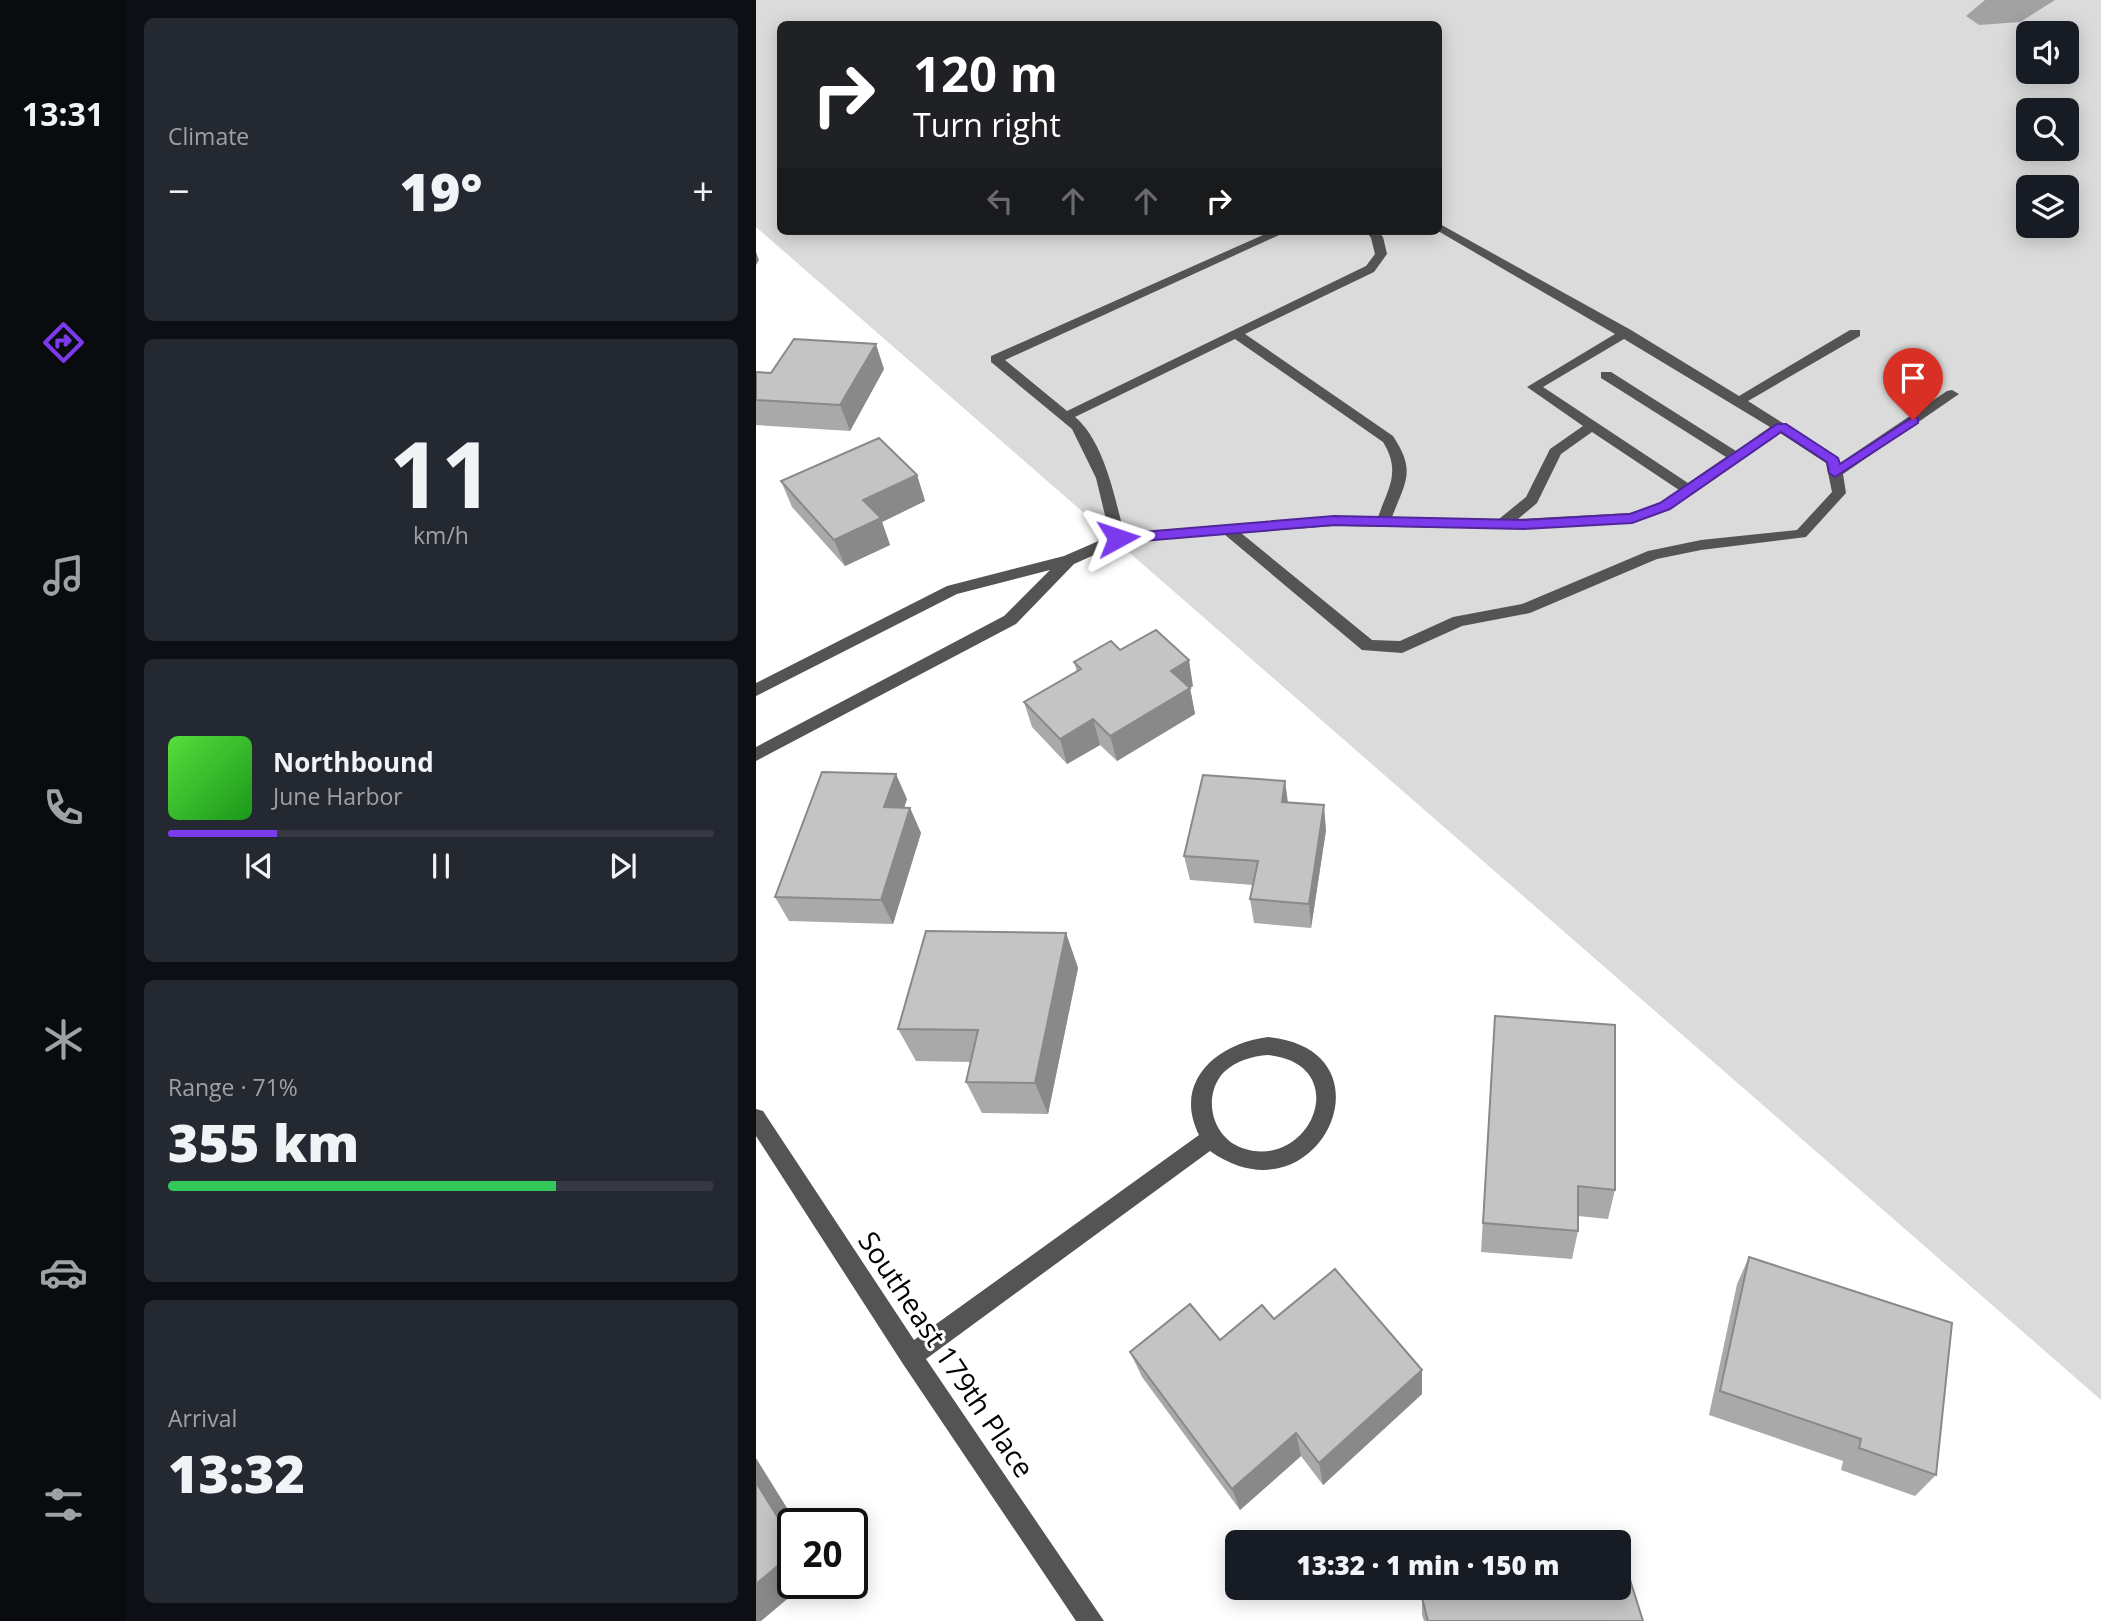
<!DOCTYPE html>
<meta charset="utf-8">
<style>
body{margin:0;font-family:"Open Sans",sans-serif;background:#242831;color:#f1f3f6;height:100vh;display:flex;flex-direction:column;font-size:26px;white-space:nowrap}
*{box-sizing:border-box;margin:0}
p{font-size:23px;color:#9ea1a6}
.icon{flex:none;width:38px;height:38px;fill:none;stroke:currentColor;stroke-width:2;stroke-linecap:round;stroke-linejoin:round}
.map{position:relative;flex:1;overflow:hidden}
.sheet{display:flex;flex-direction:column;gap:18px;padding:18px;background:#0d0f14;width:630px}
.sheet>*{flex:none}
.hud{position:absolute;left:21px;top:21px;width:665px;height:214px;border-radius:10px;box-shadow:0 4px 18px #0003;background:#202124;color:#fff;overflow:hidden}
.tools{position:absolute;left:1260px;top:21px;display:grid;gap:14px}
.tools a{display:grid;place-items:center;width:63px;height:63px;border-radius:10px;background:#171b24;box-shadow:0 4px 18px #0003;font-size:35px}
.speed{position:absolute;left:21px;top:1508px;display:flex;gap:14px;font-size:35px;font-weight:700;text-align:center}
.speed>*{display:grid;place-content:center;width:91px;height:91px;border-radius:50%;background:#171b24;box-shadow:0 4px 18px #0003;line-height:1}
.speed .limit{border:4px solid #111;border-radius:10px;background:#fff;color:#111}
.pin{position:absolute;display:grid;place-items:center;width:60px;height:60px;color:#fff;margin:-72px -30px;border-radius:50% 50% 50% 0;rotate:-45deg;box-shadow:0 0 7px #0007}
.pin .icon{rotate:45deg}
.me{position:absolute;width:77px;margin:-38px;rotate:85deg;stroke-linejoin:round;filter:drop-shadow(0 0 5px #0008)}
.turn{display:flex;align-items:center;gap:24px;height:147px;padding:0 21px;font-size:32px}
.turn .icon{width:91px;height:91px;stroke-width:2.5}
.turn b{display:block;font-size:49px;line-height:60px}
.lanes{display:flex;align-items:center;height:66px;padding:0 21px;background:#0003;justify-content:center;gap:35px;direction:ltr}
.lanes .off{opacity:.35}
.big{font-size:52px;font-weight:800;line-height:1.1}
.sheet .card{flex:1;display:flex;flex-direction:column;justify-content:center;gap:10px;min-width:0;padding:0 24px;border-radius:10px;background:#242831}
.sheet .dial{align-items:center;gap:0}
.dial b{font-size:91px;line-height:1}
.song{display:flex;align-items:center;gap:21px}
.cover{width:84px;height:84px;border-radius:10px;background:linear-gradient(135deg,hsl(110 70% 55%),hsl(120 70% 35%))}
.played{height:7px;border-radius:4px;background:linear-gradient(90deg,#7c3aed 20%,#363941 20%)}
.keys{display:flex;justify-content:space-around;direction:ltr}
.heat{display:flex;justify-content:space-between;align-items:center;font-size:38px;direction:ltr}
.charge{height:10px;border-radius:5px;background:linear-gradient(90deg,#34c759 71%,#363941 0)}
.trip{position:absolute;left:469px;top:1530px;width:406px;height:70px;border-radius:10px;background:#171b24;box-shadow:0 4px 18px #0003;font-weight:800;line-height:70px;text-align:center}
main{display:flex;flex:1;min-height:0}
.tab-bar{display:flex;flex-direction:column;width:126px;justify-content:space-around;align-items:center;background:#090b0e;color:#9ea1a6}
.tab-bar .icon{width:49px;height:49px}
.tab-bar .on{color:#7c3aed}
.tab-bar b{font-size:32px;color:#f1f3f6}
.map>svg:first-child{display:block}
.green{fill:#dbdbdb;fill-rule:evenodd}
.water{fill:#a2a2a2}
.lines{fill:none;stroke-linecap:round;stroke-linejoin:round}
.minor{fill:#545454;fill-rule:evenodd}
.wall{fill:#a9a9a9}
.shaded-wall{fill:#898989}
.building{fill:#c4c4c4;stroke:#898989;stroke-width:2}
.route{fill:#7c3aed;stroke:#51269a;stroke-width:2}
.labels{text-anchor:middle;dominant-baseline:central;stroke-width:6;stroke-linejoin:round;paint-order:stroke}
.near-street-label{font-size:28px;fill:#000;stroke:#fff}
</style>
<main>
<nav class="tab-bar">
<b>13:31</b>
<svg class="icon on" aria-label="directions" viewBox="0 0 24 24"><path d="M12 3l9 9-9 9-9-9zM9 14v-3h6M13 9l2 2-2 2"/></svg>
<svg class="icon" aria-label="music" viewBox="0 0 24 24"><path d="M9 18V5l10-2v13"/><circle cx="6" cy="18" r="3"/><circle cx="16" cy="16" r="3"/></svg>
<svg class="icon" aria-label="phone" viewBox="0 0 24 24"><path d="M5 4h4l2 5-3 2q2 4 5 5l2-3 5 2v4C11 20 4 13 5 4z"/></svg>
<svg class="icon" aria-label="climate" viewBox="0 0 24 24"><path d="M12 3v18M4 7l16 10M4 17L20 7"/></svg>
<svg class="icon" aria-label="car" viewBox="0 0 24 24"><path d="M5 17H2v-5l4-1 3-4h7l3 4 3 1v5h-3M9 17h6M6 11h13"/><circle cx="7" cy="17" r="2"/><circle cx="17" cy="17" r="2"/></svg>
<svg class="icon" aria-label="filters" viewBox="0 0 24 24"><path d="M4 7h16M4 17h16"/><circle cx="9" cy="7" r="2"/><circle cx="15" cy="17" r="2"/></svg>
</nav>
<section class="sheet">
<div class="card"><p>Climate</p>
<div class="heat"><a>−</a><b class="big">19°</b><a>+</a></div>
</div>
<div class="card dial"><b>11</b><p>km/h</p></div>
<div class="card">
<div class="song"><i class="cover"></i><div><b>Northbound</b><p>June Harbor</p></div></div>
<div class="played"></div>
<div class="keys"><svg class="icon" aria-label="previous" viewBox="0 0 24 24"><path d="M18 5L8 12l10 7zM5 5v14"/></svg><svg class="icon" aria-label="pause" viewBox="0 0 24 24"><path d="M8 5v14M16 5v14"/></svg><svg class="icon" aria-label="next" viewBox="0 0 24 24"><path d="M6 5l10 7-10 7zM19 5v14"/></svg></div>
</div>
<div class="card"><p>Range · 71%</p><b class="big">355 km</b><div class="charge"></div></div>
<div class="card"><p>Arrival</p><b class="big">13:32</b></div>
</section>
<div class="map">
<svg width="1345" height="1621" viewBox="0 0 1345 1621">
<rect width="100%" height="100%" fill="#fff"/>
<path class="green" d="M0 0H1345V1400L0 227ZM24 24H682V231H24ZM1272 33H1311V72H1272ZM1272 110H1311V149H1272ZM1272 187H1311V226H1272Z"/>
<polygon class="water" points="1229,0 1299,0 1264,22 1223,25 1210,16"/>
<g class="lines">
<g class="minor">
<path d="M682 223 875 330 983 396 1094 330H1104V336L992 401 1082 458 1084 463 1191 391 1196 390 1203 394 1087 474 1090 493 1050 537 945 550 901 559 774 613 706 626 646 653 606 650 468 534 365 543 318 564 260 624 0 761V747L248 616 294 570 201 594 0 696V683L191 586 308 556 354 536 340 478 316 429 235 362V356L516 231H532L249 360 311 411 610 266 619 254 615 238 610 231H622L627 237 631 254 618 272 489 334 637 436C660 471 650 481 636 517L743 519 770 497 794 449 827 426 771 387 859 334 682 231ZM479 339 627 442C645 471 633 487 622 517L578 516 368 533C359 498 348 441 319 417ZM868 339 1014 427 980 451 855 372H845V378L970 457 932 483 787 387ZM836 432 923 490 904 503 874 513 762 519 781 503 805 454ZM1024 433 1070 463 1076 492 1041 530 945 540 892 551 766 604 697 617 644 641 616 640 485 533 578 526 768 529 876 523 914 509Z"/>
<path d="M512 1037C644 1050 561 1227 454 1151L170 1359 348 1621H320L147 1364 0 1136V1109L7 1111 158 1340 443 1135C416 1081 462 1043 512 1037ZM512 1055C599 1064 555 1172 486 1148 455 1137 446 1095 468 1072 480 1061 496 1056 512 1055Z"/>
</g>
</g>
<g class="wall">
<polygon points="128,369 94,431 0,425 0,372 15,373"/>
<polygon points="161,475 169,501 126,522 134,545 89,566 36,507 25,481"/>
<polygon points="364,650 437,686 434,688 439,714 361,761 344,745 311,764 276,727 268,702 321,672 318,662"/>
<polygon points="529,781 532,802 570,830 555,928 498,923 494,899 497,885 434,880 428,856"/>
<polygon points="151,799 148,808 154,808 165,833 137,924 33,921 19,897"/>
<polygon points="310,933 322,968 292,1114 226,1113 210,1082 214,1062 160,1061 142,1029"/>
<polygon points="739,1016 859,1190 852,1219 822,1216 822,1231 816,1259 725,1252"/>
<polygon points="993,1257 1180,1475 1159,1496 1085,1470 1087,1461 953,1415 981,1284"/>
<polygon points="464,1340 666,1370 666,1394 567,1485 545,1456 484,1510 386,1377 374,1352"/>
<polygon points="666,1598 887,1621 668,1621 666,1615"/>
</g>
<g class="shaded-wall">
<polygon points="0,252 3,260 0,265"/>
<polygon points="120,344 128,369 94,431 84,405"/>
<polygon points="161,475 169,501 126,522 134,545 89,566 78,540 107,500"/>
<polygon points="433,660 437,686 420,697 415,671"/>
<polygon points="434,688 439,714 361,761 354,736"/>
<polygon points="337,719 344,745 311,764 304,739"/>
<polygon points="140,774 151,799 140,832 128,807"/>
<polygon points="529,781 532,806 526,802"/>
<polygon points="568,805 570,830 555,928 553,904"/>
<polygon points="154,808 165,833 137,924 125,900"/>
<polygon points="310,933 322,968 292,1114 279,1083"/>
<polygon points="666,1370 666,1394 567,1485 563,1463"/>
<polygon points="540,1433 545,1456 484,1510 476,1489"/>
<polygon points="0,1458 41,1524 37,1524 37,1542 0,1482"/>
<polygon points="37,1553 37,1584 49,1584 5,1621 0,1621 0,1584"/>
</g>
<g class="building">
<polygon points="38,339 120,344 84,405 0,400 0,372 15,373"/>
<polygon points="123,438 161,475 107,500 125,518 78,540 25,481"/>
<polygon points="400,630 433,660 415,671 434,688 354,736 337,719 304,739 268,702 325,669 318,662 355,641 364,650"/>
<polygon points="66,772 140,774 128,807 154,808 125,900 19,897"/>
<polygon points="447,775 529,781 526,802 568,805 553,904 494,899 502,861 428,856"/>
<polygon points="170,931 310,933 279,1083 210,1082 222,1030 142,1029"/>
<polygon points="739,1016 859,1025 859,1190 822,1186 822,1231 727,1223"/>
<polygon points="993,1257 1196,1323 1180,1475 1103,1448 1105,1439 964,1391"/>
<polygon points="579,1269 666,1370 563,1463 540,1433 476,1489 374,1352 434,1304 464,1340 506,1305 518,1319"/>
<polygon points="0,1482 37,1542 37,1553 0,1584"/>
<polygon points="863,1545 887,1621 672,1621 666,1598 702,1587 863,1587"/>
</g>
<polygon class="route" points="1157,417 1162,418 1162,423 1079,477 1073,473 1071,462 1025,432 914,509 876,523 768,529 578,525 362,543 355,538 362,534 578,516 768,520 874,514 904,503 1021,424 1030,424 1082,458 1084,464"/>
<g class="labels">
<g class="near-street-label">
<text transform="translate(191 1354) rotate(56)">Southeast 179th Place</text>
</g>
</g>
</svg>
<div class="tools">
<a><svg class="icon" aria-label="sound" viewBox="0 0 24 24"><path d="M4 9h4l5-4v14l-5-4H4zM17 9q2 3 0 6"/></svg></a>
<a><svg class="icon" aria-label="search" viewBox="0 0 24 24"><circle cx="10" cy="10" r="6"/><path d="M15 15l6 6"/></svg></a>
<a><svg class="icon" aria-label="layers" viewBox="0 0 24 24"><path d="M12 4l9 5-9 5-9-5zM3 14l9 5 9-5"/></svg></a>
</div>
<div class="speed"><div class="limit">20</div></div>
<div class="pin" style="left:1157px;top:420px;background:#d93025"><svg class="icon" aria-label="arrive" viewBox="0 0 24 24"><path d="M6 21V4h12l-3 4 3 4H6"/></svg></div>
<svg class="me" style="left:362px;top:538px" viewBox="-20 -20 40 40"><path d="M0-17L14 15 0 8-14 15z" fill="#7c3aed" stroke="#fff" stroke-width="4"/></svg>
<div class="trip">13:32 · 1 min · 150 m</div>
<div class="hud">
<div class="turn"><svg class="icon" aria-label="right" viewBox="0 0 24 24"><path d="M7 20v-9h11M14 6l5 5-5 5"/></svg><div><b>120 m</b>Turn right</div></div>
<div class="lanes"><svg class="icon off" aria-label="left" viewBox="0 0 24 24"><path d="M17 20v-9H6M10 6l-5 5 5 5"/></svg><svg class="icon off" aria-label="ahead" viewBox="0 0 24 24"><path d="M12 20V5M6 11l6-6 6 6"/></svg><svg class="icon off" aria-label="ahead" viewBox="0 0 24 24"><path d="M12 20V5M6 11l6-6 6 6"/></svg><svg class="icon" aria-label="right" viewBox="0 0 24 24"><path d="M7 20v-9h11M14 6l5 5-5 5"/></svg></div>
</div>
</div>
</main>
